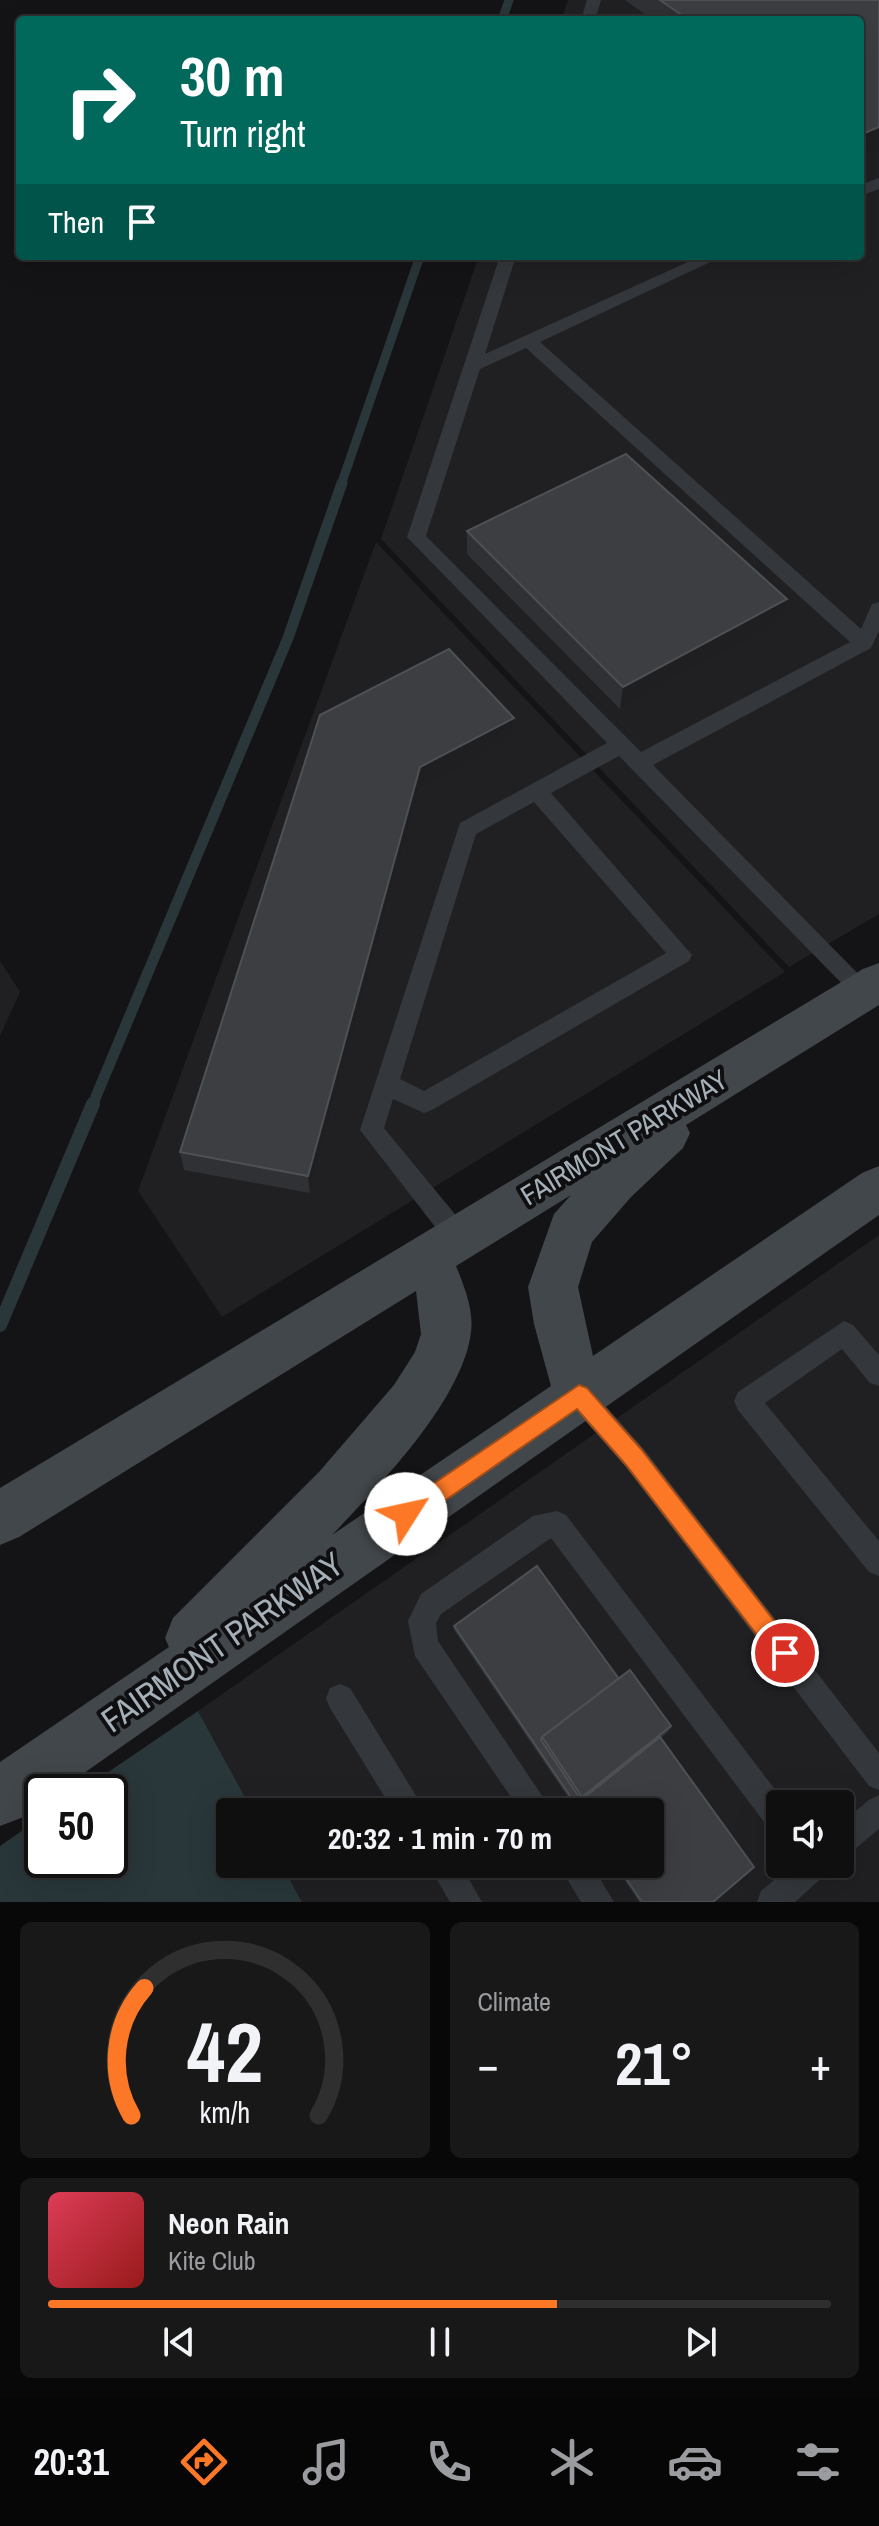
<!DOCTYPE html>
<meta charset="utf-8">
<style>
body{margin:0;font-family:"Archivo Narrow",sans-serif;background:#181819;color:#f1f3f6;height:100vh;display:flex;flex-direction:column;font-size:30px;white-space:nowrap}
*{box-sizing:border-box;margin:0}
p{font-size:26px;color:#9b9c9f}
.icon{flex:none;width:44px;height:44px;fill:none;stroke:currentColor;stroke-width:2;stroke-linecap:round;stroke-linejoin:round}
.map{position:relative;height:1902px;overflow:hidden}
.details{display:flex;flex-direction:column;gap:20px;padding:20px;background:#080809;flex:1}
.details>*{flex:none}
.guide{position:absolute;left:16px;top:16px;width:848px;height:244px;border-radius:8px;box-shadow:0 8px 32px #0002,0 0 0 2px #2f2f30;background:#00695c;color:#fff;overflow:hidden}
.buttons{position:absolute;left:766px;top:1790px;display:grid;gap:16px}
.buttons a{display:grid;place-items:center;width:88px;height:88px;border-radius:8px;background:#0f0f10;box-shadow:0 8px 32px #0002,0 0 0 2px #2f2f30;font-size:40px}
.speed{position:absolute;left:24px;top:1774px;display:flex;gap:16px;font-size:40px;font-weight:700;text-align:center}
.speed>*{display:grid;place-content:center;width:104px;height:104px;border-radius:50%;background:#0f0f10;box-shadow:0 8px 32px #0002,0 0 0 2px #2f2f30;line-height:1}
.speed .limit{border:4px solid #111;border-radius:12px;background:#fff;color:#111}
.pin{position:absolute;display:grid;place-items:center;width:68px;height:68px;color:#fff;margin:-34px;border:4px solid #fff;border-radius:50%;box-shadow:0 2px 8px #0007}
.me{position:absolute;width:88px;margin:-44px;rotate:55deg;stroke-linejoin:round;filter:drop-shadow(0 0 6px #0008)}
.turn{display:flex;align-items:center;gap:28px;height:168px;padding:0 32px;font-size:36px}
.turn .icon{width:104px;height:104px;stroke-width:2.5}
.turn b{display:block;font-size:56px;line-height:68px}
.then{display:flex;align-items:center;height:76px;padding:0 32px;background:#0003;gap:16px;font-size:30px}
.big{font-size:60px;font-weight:700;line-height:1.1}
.details .tile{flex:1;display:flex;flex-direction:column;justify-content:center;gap:12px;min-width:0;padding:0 28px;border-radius:12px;background:#181819}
.details .dial{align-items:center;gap:0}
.dial svg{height:208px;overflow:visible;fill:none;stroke:#2f2f30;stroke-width:7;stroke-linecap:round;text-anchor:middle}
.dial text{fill:#f1f3f6;stroke:none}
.song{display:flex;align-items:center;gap:24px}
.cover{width:96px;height:96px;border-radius:12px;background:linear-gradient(135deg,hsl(350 70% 55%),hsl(0 70% 35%))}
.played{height:8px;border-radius:4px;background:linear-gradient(90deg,#fc7826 65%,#2f2f30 65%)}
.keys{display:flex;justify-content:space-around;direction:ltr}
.heat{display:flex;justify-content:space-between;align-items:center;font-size:44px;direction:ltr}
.details .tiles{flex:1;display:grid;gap:20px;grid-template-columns:1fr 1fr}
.tile:last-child{grid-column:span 2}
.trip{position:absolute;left:216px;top:1798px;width:448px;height:80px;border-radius:8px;background:#0f0f10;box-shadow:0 8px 32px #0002,0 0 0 2px #2f2f30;font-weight:700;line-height:80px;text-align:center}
.menu{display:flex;height:128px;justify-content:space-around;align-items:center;background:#060606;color:#9b9c9f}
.menu .icon{width:56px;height:56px}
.menu .selected{color:#fc7826}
.menu b{font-size:36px;color:#f1f3f6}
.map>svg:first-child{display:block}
.built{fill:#202023;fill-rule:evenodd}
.water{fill:#29373a}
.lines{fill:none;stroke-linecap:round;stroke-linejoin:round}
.stream-far2{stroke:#29373a;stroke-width:9}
.stream-far1{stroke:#29373a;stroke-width:11}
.stream{stroke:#29373a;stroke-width:14}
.lane{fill:#34373b;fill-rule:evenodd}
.secondary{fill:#42474b;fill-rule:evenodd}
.wall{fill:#303134}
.shaded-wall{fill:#1f1f22}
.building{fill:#3c3e42;stroke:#4d5054;stroke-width:2}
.route{fill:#fc7826;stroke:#a44e19;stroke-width:2}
.labels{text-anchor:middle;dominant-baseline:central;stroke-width:8;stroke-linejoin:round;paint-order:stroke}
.street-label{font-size:28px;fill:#a5afb7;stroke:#0f0f11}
.near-street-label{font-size:34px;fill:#a5afb7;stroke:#0f0f11}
</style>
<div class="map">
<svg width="879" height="1902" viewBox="0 0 879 1902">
<rect width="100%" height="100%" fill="#141416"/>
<g class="built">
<polygon points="568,0 879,0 879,914 789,967 381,539 479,256 860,256 860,20 561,20"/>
<polygon points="376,542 785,972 222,1317 138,1191"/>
<polygon points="0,961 20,992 0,1036"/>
<path d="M879 1235V1902H302L281 1864H650V1812H253L198 1711ZM780 1804H840V1864H780Z"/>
</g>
<polygon class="water" points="198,1711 253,1812 230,1812 230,1864 281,1864 302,1902 0,1902 0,1846 42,1817 42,1860 110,1860 110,1792 79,1792"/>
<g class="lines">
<g class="stream-far2">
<polyline points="502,20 509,0"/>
<polyline points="341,485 420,256"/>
</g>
<polyline class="stream-far1" points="92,1106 288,638 342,483"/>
<polyline class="stream" points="0,1325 93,1104"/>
<g class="lane">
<polygon points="587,0 601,0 595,20 581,20"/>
<polygon points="879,178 879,189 860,196 860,185"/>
<path d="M500 256H516L485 354 701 256H723L540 342 861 629 872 604 879 602V631L871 648 653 765 875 991 872 998 864 1000 856 998 619 756 551 793 692 955 689 961 432 1110 424 1113 393 1099 384 1128 468 1230 471 1238 468 1246 459 1249 450 1246 360 1130 460 823 607 743 407 537ZM526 348 850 642 641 752 426 536 480 369ZM534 802 666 953 424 1091 400 1079 476 834Z"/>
<polygon points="844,1321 853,1325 879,1355 879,1386 870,1383 842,1349 765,1403 879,1541 879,1576 869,1572 738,1410 734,1401 738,1392"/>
<polygon points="579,1383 588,1386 643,1448 879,1753 879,1790 869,1786 625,1466 570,1404 566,1395 570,1386"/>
<polygon points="557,1511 566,1515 786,1804 780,1804 780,1835 770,1830 551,1538 441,1614 436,1623 438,1641 553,1812 521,1812 415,1656 408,1621 421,1594 533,1516"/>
<polygon points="340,1684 350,1688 426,1812 394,1812 330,1708 326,1698 330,1688"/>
<polygon points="879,1795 879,1829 850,1853 840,1858 840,1824 869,1800"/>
<polygon points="428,1864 460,1864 482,1902 450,1902"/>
<polygon points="558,1864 591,1864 614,1902 581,1902"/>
<polygon points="793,1864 831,1864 826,1874 795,1902 757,1902 761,1891"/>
</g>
<path class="secondary" d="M879 963V1005L686 1125 690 1133 683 1148 631 1197 592 1242 578 1287 593 1356 862 1173 879 1166V1215L57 1792H42V1802L21 1818 0 1826V1762L169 1647 165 1638 173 1618 319 1472 394 1385 415 1352 421 1334 416 1291 19 1537 0 1545V1488L863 969ZM571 1195 554 1214 528 1287 534 1324 551 1386 332 1535C378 1487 463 1400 471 1332 474 1310 464 1286 456 1266Z"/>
</g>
<g class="wall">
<polygon points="625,0 879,0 879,149 860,156 860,20 653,20"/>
<polygon points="467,531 782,621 620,709 467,554"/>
<polygon points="449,649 514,718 512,740 420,789 310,1193 184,1170 180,1152"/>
<polygon points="454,1626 619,1679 671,1726 668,1732 661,1738 713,1902 639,1902 614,1864 650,1864 650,1812 578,1812 454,1630"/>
</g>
<g class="shaded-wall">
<polygon points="879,127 879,149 860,156 860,135"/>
<polygon points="787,599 782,621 620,709 623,687"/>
<polygon points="514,718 512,740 420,789 310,1193 308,1176 420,767"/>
</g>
<g class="building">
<polygon points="660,0 879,0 879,127 860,135 860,20 689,20"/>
<polygon points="626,454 787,599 623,687 467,531"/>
<polygon points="449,649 514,718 420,767 308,1176 180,1152 320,715"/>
<polygon points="537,1566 619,1679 542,1737 541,1740 581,1800 660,1737 754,1867 713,1902 642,1902 616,1864 650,1864 650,1812 581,1812 454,1626"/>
<polygon points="630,1670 671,1726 582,1797 542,1737"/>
</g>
<polygon class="route" points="579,1385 587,1388 641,1449 793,1645 796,1653 793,1661 785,1665 777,1661 626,1465 577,1409 414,1522 406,1525 399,1522 395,1514 399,1507"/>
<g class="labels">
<g class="street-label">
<text transform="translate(624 1137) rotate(-31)">FAIRMONT PARKWAY</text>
</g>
<g class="near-street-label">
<text transform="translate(222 1642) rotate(-35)">FAIRMONT PARKWAY</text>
</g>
</g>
</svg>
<div class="buttons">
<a><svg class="icon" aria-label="sound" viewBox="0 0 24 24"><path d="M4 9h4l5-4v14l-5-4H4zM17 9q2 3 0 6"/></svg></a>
</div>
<div class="speed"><div class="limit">50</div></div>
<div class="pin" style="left:785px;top:1653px;background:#d93025"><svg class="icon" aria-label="arrive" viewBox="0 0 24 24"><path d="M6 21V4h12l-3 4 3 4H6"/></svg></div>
<svg class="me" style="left:406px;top:1514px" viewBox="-20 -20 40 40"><circle r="19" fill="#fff"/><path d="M0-13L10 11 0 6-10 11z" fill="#fc7826"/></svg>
<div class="trip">20:32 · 1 min · 70 m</div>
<div class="guide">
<div class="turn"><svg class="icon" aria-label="right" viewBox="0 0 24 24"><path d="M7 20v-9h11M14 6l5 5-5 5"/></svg><div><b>30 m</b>Turn right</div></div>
<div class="then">Then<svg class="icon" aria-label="arrive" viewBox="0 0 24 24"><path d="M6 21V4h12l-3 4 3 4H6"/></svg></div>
</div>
</div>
<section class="details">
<div class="tiles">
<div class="tile dial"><svg viewBox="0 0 100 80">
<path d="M14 69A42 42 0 1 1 86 69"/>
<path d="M14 69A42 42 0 0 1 19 20" stroke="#fc7826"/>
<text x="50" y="56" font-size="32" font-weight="700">42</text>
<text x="50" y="72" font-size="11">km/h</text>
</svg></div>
<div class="tile"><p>Climate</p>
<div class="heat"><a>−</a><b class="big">21°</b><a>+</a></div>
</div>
<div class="tile">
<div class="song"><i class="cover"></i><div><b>Neon Rain</b><p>Kite Club</p></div></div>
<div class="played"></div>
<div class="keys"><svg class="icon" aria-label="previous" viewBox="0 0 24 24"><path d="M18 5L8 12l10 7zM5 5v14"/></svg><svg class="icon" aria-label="pause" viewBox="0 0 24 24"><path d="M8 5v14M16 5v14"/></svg><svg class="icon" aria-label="next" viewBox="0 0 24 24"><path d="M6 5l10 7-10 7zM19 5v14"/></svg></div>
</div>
</div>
</section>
<nav class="menu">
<b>20:31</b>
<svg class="icon selected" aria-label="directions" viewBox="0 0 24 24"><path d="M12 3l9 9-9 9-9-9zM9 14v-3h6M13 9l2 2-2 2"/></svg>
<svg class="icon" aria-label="music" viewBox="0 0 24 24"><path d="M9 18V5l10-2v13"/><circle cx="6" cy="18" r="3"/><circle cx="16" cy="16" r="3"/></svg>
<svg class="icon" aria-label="phone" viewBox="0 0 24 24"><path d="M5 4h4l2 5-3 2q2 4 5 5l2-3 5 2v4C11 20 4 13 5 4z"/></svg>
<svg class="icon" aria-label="climate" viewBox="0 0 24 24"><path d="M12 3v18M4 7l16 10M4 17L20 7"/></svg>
<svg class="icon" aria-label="car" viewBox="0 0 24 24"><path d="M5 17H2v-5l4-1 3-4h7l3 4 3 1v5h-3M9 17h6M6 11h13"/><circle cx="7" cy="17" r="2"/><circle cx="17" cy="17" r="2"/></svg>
<svg class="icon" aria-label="filters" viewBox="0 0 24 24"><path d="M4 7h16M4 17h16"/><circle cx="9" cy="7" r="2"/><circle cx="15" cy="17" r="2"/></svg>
</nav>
